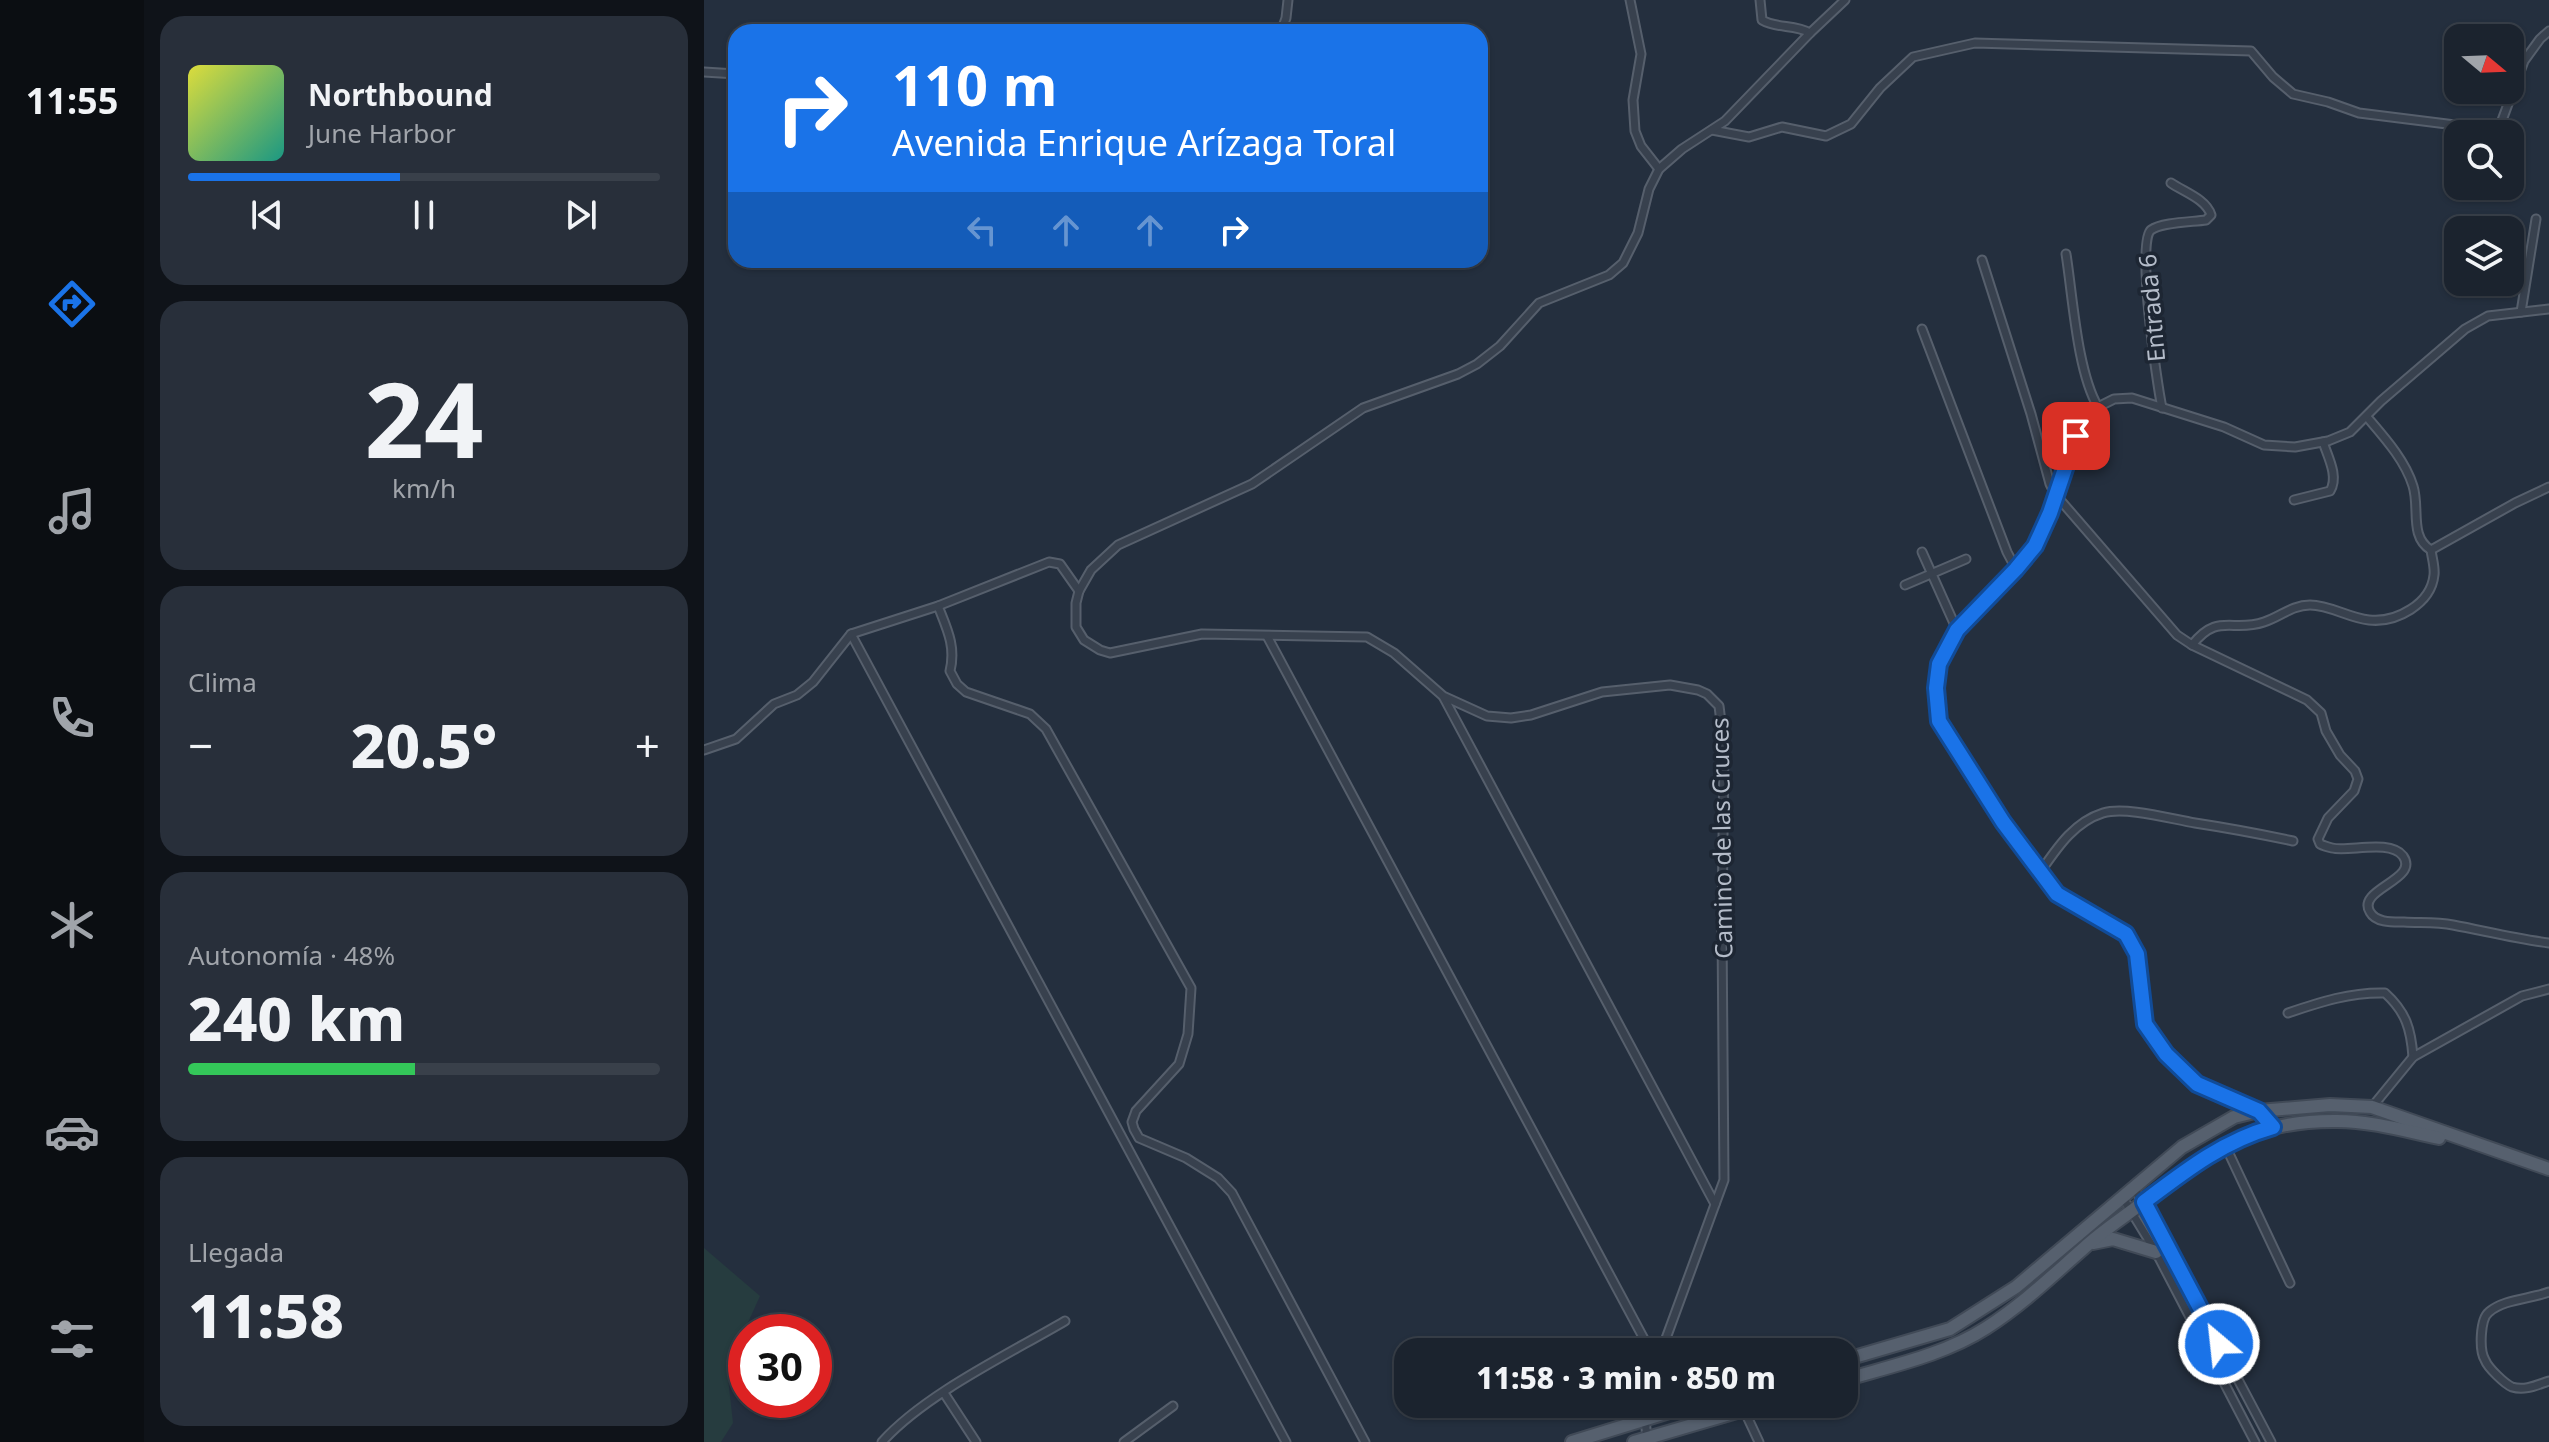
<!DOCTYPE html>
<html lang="es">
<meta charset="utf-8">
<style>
body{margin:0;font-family:"Noto Sans",sans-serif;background:#282f3a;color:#f1f3f6;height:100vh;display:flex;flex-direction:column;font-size:30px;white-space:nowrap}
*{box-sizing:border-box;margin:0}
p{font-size:26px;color:#a0a4aa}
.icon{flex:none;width:44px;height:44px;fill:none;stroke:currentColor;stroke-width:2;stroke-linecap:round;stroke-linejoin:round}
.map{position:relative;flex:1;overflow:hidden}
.panel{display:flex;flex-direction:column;gap:16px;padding:16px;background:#0f1319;width:560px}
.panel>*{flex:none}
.top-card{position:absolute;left:24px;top:24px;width:760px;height:244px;border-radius:24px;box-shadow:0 2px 6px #0004,0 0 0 2px #39404a;background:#1a73e8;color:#fff;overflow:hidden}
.needle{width:52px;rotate:109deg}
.tools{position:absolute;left:1740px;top:24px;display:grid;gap:16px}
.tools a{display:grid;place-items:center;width:80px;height:80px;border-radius:16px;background:#1b232e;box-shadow:0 2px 6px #0004,0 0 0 2px #39404a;font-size:40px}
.speed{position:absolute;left:24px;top:1314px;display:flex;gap:16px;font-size:40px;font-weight:700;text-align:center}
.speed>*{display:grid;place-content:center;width:104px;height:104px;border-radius:50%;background:#1b232e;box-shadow:0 2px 6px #0004,0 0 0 2px #39404a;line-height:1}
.speed .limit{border:12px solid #d22;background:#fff;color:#111}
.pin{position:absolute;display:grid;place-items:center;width:68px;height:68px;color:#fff;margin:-34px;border-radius:16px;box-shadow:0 4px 12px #0006}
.me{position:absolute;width:88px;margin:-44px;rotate:332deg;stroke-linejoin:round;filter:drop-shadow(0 0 6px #0008)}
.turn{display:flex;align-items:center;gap:28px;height:168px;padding:0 32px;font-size:36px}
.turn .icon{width:104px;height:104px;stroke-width:2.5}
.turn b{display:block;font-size:56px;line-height:68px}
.lanes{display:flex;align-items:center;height:76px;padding:0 32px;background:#0003;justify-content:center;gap:40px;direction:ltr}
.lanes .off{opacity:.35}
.big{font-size:60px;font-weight:800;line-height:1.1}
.panel .card{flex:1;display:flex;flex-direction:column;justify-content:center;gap:12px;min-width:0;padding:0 28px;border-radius:24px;background:#282f3a}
.panel .dial{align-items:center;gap:0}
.dial b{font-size:104px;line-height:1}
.song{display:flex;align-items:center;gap:24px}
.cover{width:96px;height:96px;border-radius:12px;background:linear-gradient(135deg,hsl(60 70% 55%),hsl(170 70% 35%))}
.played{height:8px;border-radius:4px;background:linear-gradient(90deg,#1a73e8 45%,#39404a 45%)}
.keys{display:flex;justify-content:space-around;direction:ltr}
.heat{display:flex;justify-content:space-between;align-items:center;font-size:44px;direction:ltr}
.charge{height:12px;border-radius:6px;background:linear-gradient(90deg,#34c759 48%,#39404a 0)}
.trip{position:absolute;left:690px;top:1338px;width:464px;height:80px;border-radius:24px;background:#1b232e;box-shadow:0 2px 6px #0004,0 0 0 2px #39404a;font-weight:800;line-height:80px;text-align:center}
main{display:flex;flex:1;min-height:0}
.tab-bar{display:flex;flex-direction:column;width:144px;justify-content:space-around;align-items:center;background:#0b0e12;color:#a0a4aa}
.tab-bar .icon{width:56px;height:56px}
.tab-bar .active{color:#1a73e8}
.tab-bar b{font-size:36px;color:#f1f3f6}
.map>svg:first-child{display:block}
.green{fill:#263c3f}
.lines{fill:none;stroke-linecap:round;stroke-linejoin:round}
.minor-casing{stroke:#565f6c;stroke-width:11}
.primary-casing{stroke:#414a57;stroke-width:16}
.minor{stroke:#38414e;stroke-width:7}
.primary{stroke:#56606e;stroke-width:12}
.route-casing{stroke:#114b97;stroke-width:20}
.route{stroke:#1a73e8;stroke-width:14}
.labels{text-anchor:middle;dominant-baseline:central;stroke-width:7;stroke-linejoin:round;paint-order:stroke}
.street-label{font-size:24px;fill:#b4bcc9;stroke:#1d2633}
</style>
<main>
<nav class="tab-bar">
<b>11:55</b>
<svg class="icon active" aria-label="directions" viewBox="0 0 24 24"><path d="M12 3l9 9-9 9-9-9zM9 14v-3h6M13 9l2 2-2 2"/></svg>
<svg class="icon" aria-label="music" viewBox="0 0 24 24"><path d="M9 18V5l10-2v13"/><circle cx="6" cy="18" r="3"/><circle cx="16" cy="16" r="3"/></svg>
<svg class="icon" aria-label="phone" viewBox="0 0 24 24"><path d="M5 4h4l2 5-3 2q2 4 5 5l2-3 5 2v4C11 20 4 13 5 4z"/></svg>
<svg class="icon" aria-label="climate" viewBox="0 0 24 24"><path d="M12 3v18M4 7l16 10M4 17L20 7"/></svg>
<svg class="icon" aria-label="car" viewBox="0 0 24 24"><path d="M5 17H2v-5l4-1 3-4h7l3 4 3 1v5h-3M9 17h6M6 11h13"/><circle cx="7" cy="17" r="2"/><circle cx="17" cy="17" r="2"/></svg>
<svg class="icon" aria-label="filters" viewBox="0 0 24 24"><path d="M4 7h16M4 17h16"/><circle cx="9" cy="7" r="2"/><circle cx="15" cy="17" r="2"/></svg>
</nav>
<section class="panel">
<div class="card">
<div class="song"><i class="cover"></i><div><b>Northbound</b><p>June Harbor</p></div></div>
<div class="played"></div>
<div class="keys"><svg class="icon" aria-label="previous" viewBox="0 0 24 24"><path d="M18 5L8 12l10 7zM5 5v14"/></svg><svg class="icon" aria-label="pause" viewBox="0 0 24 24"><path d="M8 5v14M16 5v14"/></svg><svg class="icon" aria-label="next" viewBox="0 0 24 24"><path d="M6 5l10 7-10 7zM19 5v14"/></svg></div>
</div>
<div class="card dial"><b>24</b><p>km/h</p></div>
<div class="card"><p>Clima</p>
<div class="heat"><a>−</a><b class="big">20.5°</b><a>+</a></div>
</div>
<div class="card"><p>Autonomía · 48%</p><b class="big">240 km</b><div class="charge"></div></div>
<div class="card"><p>Llegada</p><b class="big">11:58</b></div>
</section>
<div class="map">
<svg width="1845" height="1442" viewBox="0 0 1845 1442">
<rect width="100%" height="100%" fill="#242f3e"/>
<polygon class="green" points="0,1248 56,1296 23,1369 29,1423 17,1442 0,1442"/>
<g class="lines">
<defs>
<g id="minor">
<polyline points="926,0 937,54 929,100 931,131 937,146 955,169"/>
<path d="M1056 0 1058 20C1073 29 1091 24 1106 33"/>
<polyline points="577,32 582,18 584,0"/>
<polyline points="0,72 32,74"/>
<polyline points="1008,130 1045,137 1078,127 1122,136 1147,124 1176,88 1209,57 1271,43 1547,51 1569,77 1589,94 1624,102 1655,113 1783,129 1797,123 1820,61 1836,39 1845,31"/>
<path d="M1362 254C1369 298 1373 371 1394 407"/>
<path d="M1278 260 1327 414 1346 484 1351 494 1473 635 1488 645 1603 700 1617 713 1622 731 1636 755 1651 771 1654 779 1650 791 1624 818 1614 839 1616 844C1620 846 1624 847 1628 848 1645 852 1686 839 1699 856 1716 880 1652 889 1666 912 1672 923 1689 922 1700 922 1716 923 1733 922 1749 925 1781 931 1812 939 1845 943"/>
<polyline points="1817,312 1832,219"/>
<polyline points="1218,329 1303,552 1312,569"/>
<path d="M1458 408C1453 384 1432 241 1447 230 1458 222 1489 222 1502 220L1507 215C1502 199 1480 192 1467 183"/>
<path d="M1663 417C1680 437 1701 460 1709 486 1716 508 1705 537 1727 550"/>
<path d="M1590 500 1626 491C1635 477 1624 457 1619 442"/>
<polyline points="1218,552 1253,630"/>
<polyline points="1201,585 1262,559"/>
<path d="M234 606C243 629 252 646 246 671L253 684 262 692 326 714 342 729 487 988 484 1034 475 1064 432 1111 428 1122 430 1129 435 1138 482 1158 514 1178 528 1193 661 1442"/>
<polyline points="147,634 582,1442"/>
<polyline points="563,636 947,1352"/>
<path d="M1488 645C1514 612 1528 633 1560 622 1576 617 1588 605 1606 605 1626 605 1645 618 1665 620 1692 623 1727 604 1730 575 1731 567 1728 558 1727 550L1811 503 1845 487"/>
<polyline points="740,698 1011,1204"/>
<polyline points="0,750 32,739 70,704 93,695 109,682 147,634 234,606 345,562 356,564 375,591"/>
<path d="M1337 871C1353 848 1370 822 1399 813 1421 806 1467 819 1491 823 1524 828 1556 834 1589 841"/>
<path d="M1584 1013C1616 1002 1647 992 1681 993 1702 1012 1707 1029 1709 1057"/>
<polyline points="1668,1107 1709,1057 1818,996 1845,989"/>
<polyline points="1569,1127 1555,1111 1493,1084 1462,1054 1441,1024 1433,954 1422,934 1353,894 1299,822 1235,721 1232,688 1235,664 1253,630 1312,569 1331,546 1346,513 1372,436 1382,420 1394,407 1410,399 1428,398 1520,427 1560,445 1591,447 1624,441 1646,432 1677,401 1761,329 1784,316 1845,309"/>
<polyline points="1521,1145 1586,1283"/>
<polyline points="1430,1188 1457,1234 1567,1442"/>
<polyline points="1419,1198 1452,1252 1551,1442"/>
<path d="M1845 1292C1827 1299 1800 1299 1785 1312 1776 1319 1775 1350 1781 1360 1784 1368 1801 1384 1808 1387 1821 1391 1833 1385 1845 1381"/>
<polyline points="957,1352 1020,1180 1018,929 1020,746 1015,706 1003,694 994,690 966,685 898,692 827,715 807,718 783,716 739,696 690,653 663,637 498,634 406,653 396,650 380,640 372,627 372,603 375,591 387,570 414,545 548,484 659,408 754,374 773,364 796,346 835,303 905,275 919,263 934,233 945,189 955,169 978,149 1021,121 1106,33 1141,0"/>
<polyline points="240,1393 272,1442"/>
<polyline points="1040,1410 1055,1442"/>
<polyline points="943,1438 941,1419 944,1404"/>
<path d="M178 1442C221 1394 305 1354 361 1321"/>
<polyline points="420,1442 469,1406"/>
</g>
<g id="primary">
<polyline points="1389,1243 1409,1239 1452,1252"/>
<polyline points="1140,1360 1246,1329 1312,1287 1478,1147 1530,1117 1555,1111 1626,1105 1668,1107 1845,1169"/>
<path d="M1140 1380C1187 1366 1240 1355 1282 1328 1318 1305 1348 1276 1380 1248 1399 1230 1422 1216 1442 1200 1508 1151 1547 1120 1633 1121 1667 1121 1702 1131 1735 1138"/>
<polyline points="868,1442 991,1404"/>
<polyline points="930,1442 1060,1404"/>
</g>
</defs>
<use href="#minor" class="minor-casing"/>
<use href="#primary" class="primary-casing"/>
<use href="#minor" class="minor"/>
<use href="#primary" class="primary"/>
</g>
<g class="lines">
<defs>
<path id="route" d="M1372 436 1346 513 1331 546 1312 569 1253 630 1235 664 1232 688 1235 721 1299 822 1353 894 1422 934 1433 954 1441 1024 1462 1054 1493 1084 1555 1111 1569 1127C1519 1141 1481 1171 1440 1202L1515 1344"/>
</defs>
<use href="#route" class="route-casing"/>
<use href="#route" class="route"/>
</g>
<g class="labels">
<g class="street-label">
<text transform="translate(1447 308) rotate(-95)">Entrada 6</text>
<text transform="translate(1017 838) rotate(-91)">Camino de las Cruces</text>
</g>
</g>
</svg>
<div class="tools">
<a><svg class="needle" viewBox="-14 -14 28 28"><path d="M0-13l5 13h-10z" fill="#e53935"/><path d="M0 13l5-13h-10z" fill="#a0a4aa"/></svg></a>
<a><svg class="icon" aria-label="search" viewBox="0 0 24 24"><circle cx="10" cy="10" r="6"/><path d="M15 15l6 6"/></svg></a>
<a><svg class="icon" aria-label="layers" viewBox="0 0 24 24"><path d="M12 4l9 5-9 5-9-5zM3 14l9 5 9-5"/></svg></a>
</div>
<div class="speed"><div class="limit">30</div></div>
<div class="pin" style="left:1372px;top:436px;background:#d93025"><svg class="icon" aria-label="arrive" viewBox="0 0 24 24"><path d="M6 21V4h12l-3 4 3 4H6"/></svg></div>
<svg class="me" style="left:1515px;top:1344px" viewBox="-20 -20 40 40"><circle r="17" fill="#1a73e8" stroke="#fff" stroke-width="3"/><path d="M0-11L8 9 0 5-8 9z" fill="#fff"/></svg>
<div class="trip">11:58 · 3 min · 850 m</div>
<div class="top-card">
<div class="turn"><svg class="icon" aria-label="right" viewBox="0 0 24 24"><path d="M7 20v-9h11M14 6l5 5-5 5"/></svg><div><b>110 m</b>Avenida Enrique Arízaga Toral</div></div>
<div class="lanes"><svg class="icon off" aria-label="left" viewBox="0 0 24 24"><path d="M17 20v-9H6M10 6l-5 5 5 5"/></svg><svg class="icon off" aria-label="ahead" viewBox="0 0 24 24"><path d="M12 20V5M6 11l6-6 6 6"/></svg><svg class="icon off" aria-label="ahead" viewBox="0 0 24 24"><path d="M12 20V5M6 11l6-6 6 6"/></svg><svg class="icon" aria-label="right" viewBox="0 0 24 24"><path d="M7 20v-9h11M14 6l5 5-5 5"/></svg></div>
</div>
</div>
</main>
